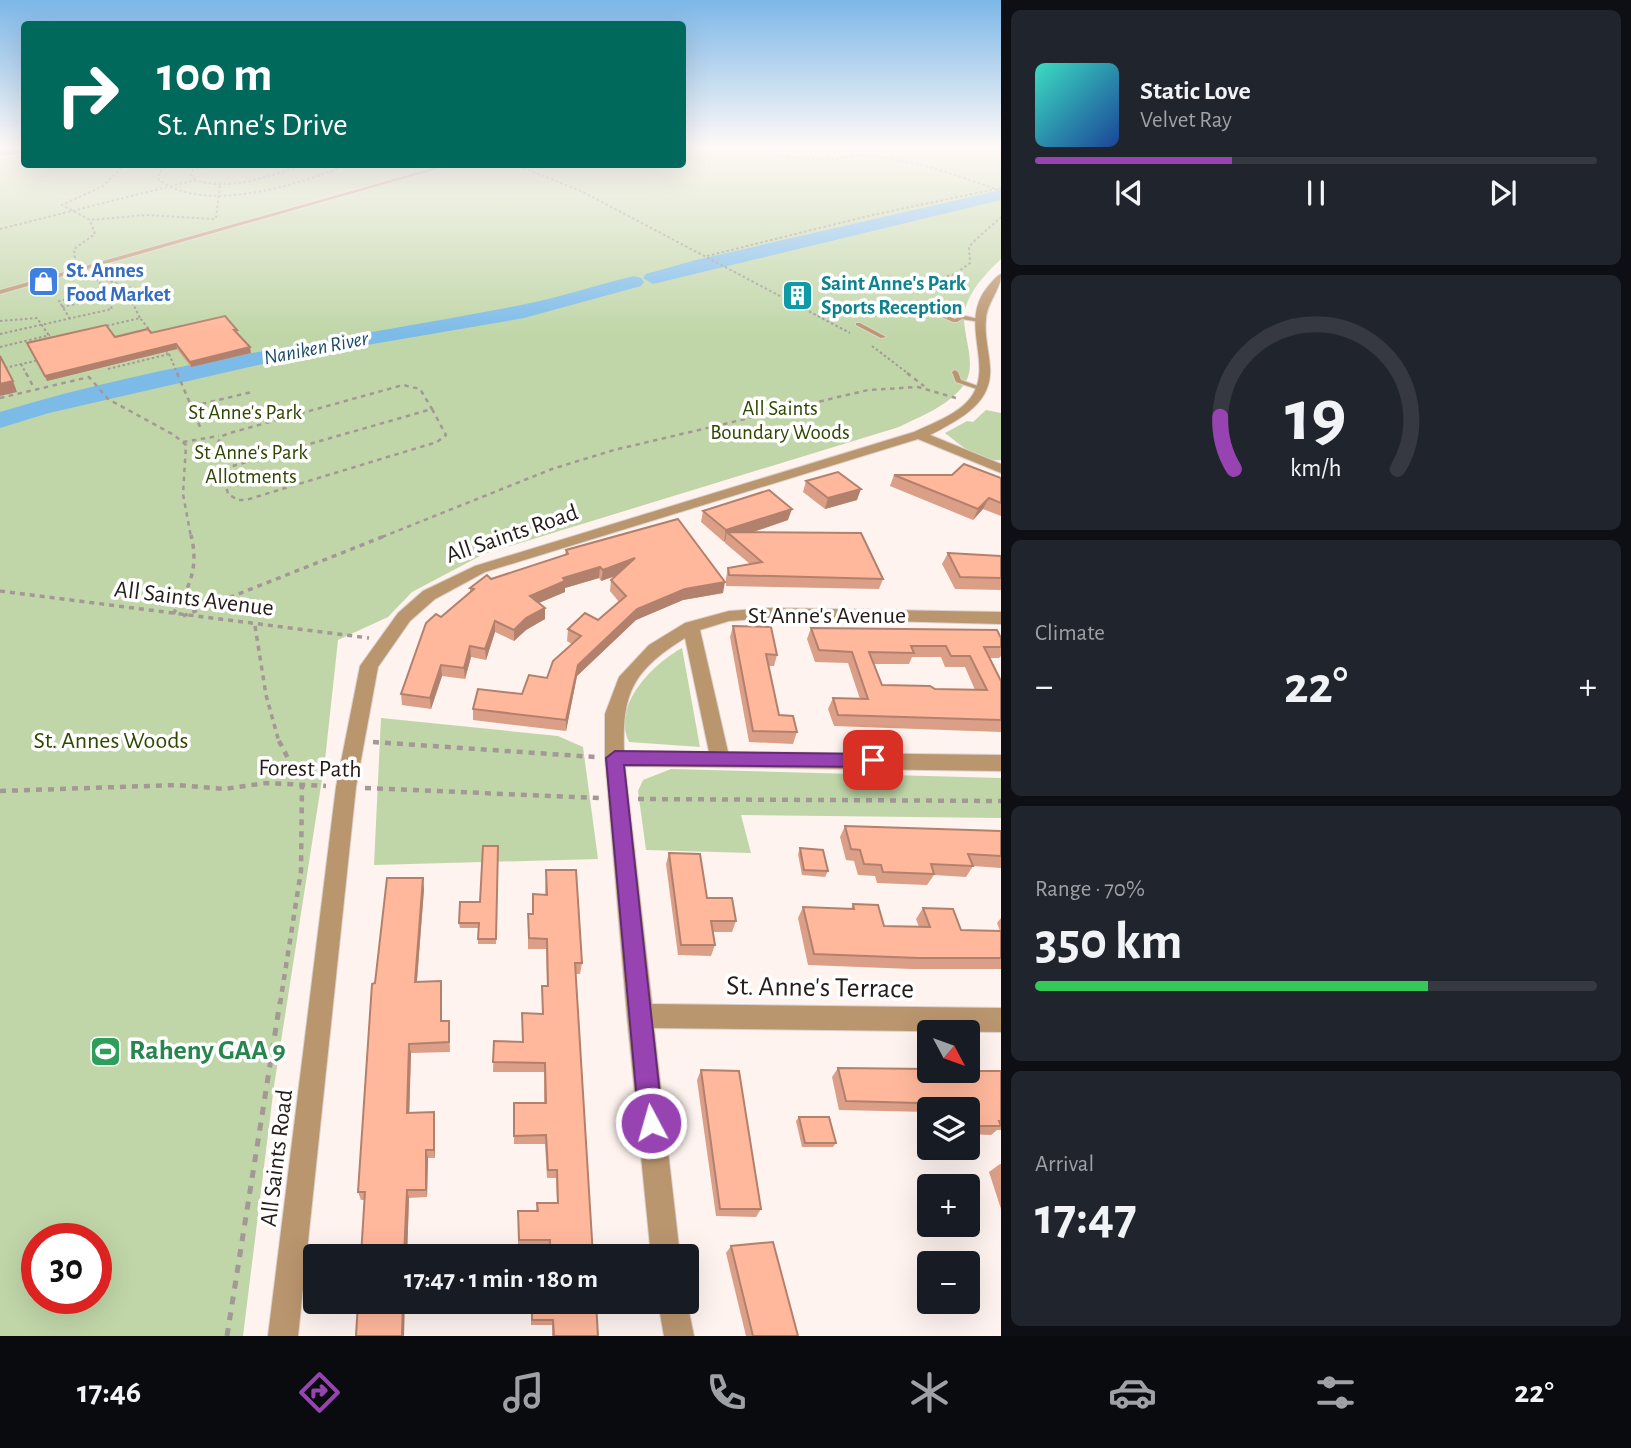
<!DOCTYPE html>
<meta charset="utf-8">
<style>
body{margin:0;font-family:"Alegreya Sans",sans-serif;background:#20242c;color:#f1f3f6;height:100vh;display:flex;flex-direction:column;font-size:26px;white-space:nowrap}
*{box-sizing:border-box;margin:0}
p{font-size:23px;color:#9ea1a6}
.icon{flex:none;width:38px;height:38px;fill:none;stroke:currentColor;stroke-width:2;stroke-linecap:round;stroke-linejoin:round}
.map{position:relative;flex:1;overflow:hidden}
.sheet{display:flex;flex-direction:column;gap:10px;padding:10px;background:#0d0f14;width:630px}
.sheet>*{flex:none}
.banner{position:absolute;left:21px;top:21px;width:665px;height:147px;border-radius:7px;box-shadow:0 7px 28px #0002;background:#00695c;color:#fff;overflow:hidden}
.needle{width:46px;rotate:131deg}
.tools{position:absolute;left:917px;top:1020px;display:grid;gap:14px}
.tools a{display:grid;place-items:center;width:63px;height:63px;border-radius:7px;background:#171b24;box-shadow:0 7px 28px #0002;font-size:35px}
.speed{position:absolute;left:21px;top:1223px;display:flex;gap:14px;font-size:35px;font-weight:700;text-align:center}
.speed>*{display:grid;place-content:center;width:91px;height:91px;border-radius:50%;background:#171b24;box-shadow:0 7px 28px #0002;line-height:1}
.speed .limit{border:10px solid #d22;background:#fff;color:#111}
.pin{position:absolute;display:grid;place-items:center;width:60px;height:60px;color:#fff;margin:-30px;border-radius:14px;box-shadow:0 4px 10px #0006}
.me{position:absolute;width:77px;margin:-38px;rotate:354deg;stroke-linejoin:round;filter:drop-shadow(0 0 5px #0008)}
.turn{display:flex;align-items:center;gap:24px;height:147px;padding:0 21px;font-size:32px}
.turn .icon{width:91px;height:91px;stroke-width:2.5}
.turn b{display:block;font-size:49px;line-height:60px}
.big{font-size:52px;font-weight:700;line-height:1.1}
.sheet .tile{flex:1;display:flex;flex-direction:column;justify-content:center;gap:10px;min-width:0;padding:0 24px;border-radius:10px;background:#20242c}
.sheet .dial{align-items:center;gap:0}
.dial svg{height:182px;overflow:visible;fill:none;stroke:#363941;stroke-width:7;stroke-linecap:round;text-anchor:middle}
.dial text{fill:#f1f3f6;stroke:none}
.song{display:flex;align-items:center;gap:21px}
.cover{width:84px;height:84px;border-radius:10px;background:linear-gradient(135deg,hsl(170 70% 55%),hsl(220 70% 35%))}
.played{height:7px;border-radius:4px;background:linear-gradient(90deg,#9743b1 35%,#363941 35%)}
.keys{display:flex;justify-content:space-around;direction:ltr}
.heat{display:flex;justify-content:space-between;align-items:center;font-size:38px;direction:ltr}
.charge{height:10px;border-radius:5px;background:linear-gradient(90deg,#34c759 70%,#363941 0)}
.trip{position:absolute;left:303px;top:1244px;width:396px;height:70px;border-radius:7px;background:#171b24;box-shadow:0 7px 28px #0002;font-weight:700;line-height:70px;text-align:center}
.menu{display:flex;height:112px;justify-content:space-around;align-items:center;background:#090b0e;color:#9ea1a6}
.menu .icon{width:49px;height:49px}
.menu .current{color:#9743b1}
.menu b{font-size:32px;color:#f1f3f6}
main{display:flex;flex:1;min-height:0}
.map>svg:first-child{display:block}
.green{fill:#c0d6a8;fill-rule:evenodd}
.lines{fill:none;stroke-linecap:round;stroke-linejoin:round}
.river{fill:#7cbbe8;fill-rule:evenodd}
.lane-casing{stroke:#dbd1cd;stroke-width:2}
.street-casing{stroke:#dbd1cd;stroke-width:2}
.path-far4{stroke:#a39895;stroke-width:2;stroke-dasharray:2.5 2.5;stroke-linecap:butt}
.path-far3{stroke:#a39895;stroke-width:2.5;stroke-dasharray:4.5 4.5;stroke-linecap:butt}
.path-far2{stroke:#a39895;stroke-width:3.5;stroke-dasharray:5 5;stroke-linecap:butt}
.path-far1{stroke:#a39895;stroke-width:4.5;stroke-dasharray:6 6;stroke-linecap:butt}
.path{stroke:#a39895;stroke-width:5;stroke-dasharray:8 8;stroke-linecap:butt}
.lane{fill:#ba966f;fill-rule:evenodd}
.street{fill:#ba966f;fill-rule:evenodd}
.wall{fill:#db9e86;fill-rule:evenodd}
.shaded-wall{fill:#b2816d}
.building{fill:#ffb89c;stroke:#b2816d;stroke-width:2;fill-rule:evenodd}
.route{fill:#9743b1;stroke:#622c73;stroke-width:2}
.labels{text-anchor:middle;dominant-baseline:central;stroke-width:7;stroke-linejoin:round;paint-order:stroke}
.far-shop-label{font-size:21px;font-weight:bold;fill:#366cbe;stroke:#fff;text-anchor:start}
.far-culture-label{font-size:21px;font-weight:bold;fill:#0d838f;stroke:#fff;text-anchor:start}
.far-water-label{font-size:21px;font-style:italic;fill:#1b4b69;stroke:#fff}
.far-park-label{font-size:21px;fill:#2f4700;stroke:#fff}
.street-label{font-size:24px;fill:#251c19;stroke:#fff}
.park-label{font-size:24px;fill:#2f4700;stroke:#fff}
.near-street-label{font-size:28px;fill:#251c19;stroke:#fff}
.near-leisure-label{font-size:28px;font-weight:bold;fill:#27864d;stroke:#fff;text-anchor:start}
</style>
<main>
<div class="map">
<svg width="1001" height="1336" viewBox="0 0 1001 1336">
<rect width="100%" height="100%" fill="#fef3ef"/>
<g class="green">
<path d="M683 147H1001V259C985 274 965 295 964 318 964 340 978 367 963 386 948 406 921 416 899 427L484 554 412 592 388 617 338 640 325 760 274 1086 243 1336H0V159L24 154V164H682ZM37 1239H96V1298H37Z"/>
<path d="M986 410 1001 413V460C979 462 962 446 945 433L967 421 973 422Z"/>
<path d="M682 648 700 747 629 742C611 705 653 664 682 648Z"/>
<polygon points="381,718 558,736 583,747 598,859 374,865"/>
<polygon points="671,769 1001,778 1001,818 741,815 751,853 646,850 638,791 643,780"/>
</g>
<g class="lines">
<g class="river">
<polygon points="1001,190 1001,200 653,284 643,278 646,274 696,260"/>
<path d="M634 276 641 278 644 282 641 286 524 318 280 360 49 413 0 428V412C170 360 347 339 521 305 559 298 596 285 634 276Z"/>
</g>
<defs>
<g id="lane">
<polygon points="447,164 455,164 0,294 0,290"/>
<polygon points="922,304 955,319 961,315 983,320 980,322 962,319 957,322 953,322 920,307 919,306"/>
<polygon points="856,323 860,323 886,337 881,338 856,325"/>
<polygon points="955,370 958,372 961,380 986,389 983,391 956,382 952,372"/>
</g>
<g id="street">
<polygon points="24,149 24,153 0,156 0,152"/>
<path d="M1001 274C1001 290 987 302 986 319 984 335 989 351 990 367 993 404 958 420 930 435L1001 464V473L918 439 485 572 435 599 410 621 378 667 356 787 298 1336H268L336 787 360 666 398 613 423 591 475 566 914 432C933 423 962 413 973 394 992 363 960 323 986 289 991 283 995 277 1001 274Z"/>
<path d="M770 608 1001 612V624L770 618 729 621 700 630 728 752 1001 755V771L625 766 652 1004 1001 1008V1032L654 1028 680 1256H651L627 1016 605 758V714L619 677 649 645 685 623 729 611ZM685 638 709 752 624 751C622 691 634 670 685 638Z"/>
<polygon points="686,1297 694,1336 664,1336 658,1302 686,1302"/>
</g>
</defs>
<use href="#lane" class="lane-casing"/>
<use href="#street" class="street-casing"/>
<g class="path-far4">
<path d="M753 147C779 157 805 160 833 159 842 159 850 155 859 155 909 158 955 174 1001 191"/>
<polyline points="842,147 855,154"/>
<polyline points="125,164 103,186 62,205 90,220 146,215 214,219"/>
<path d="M170 164 159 172 158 179C204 215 299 185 349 164"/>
<polyline points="180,164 194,168"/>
<polyline points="514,164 583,192 850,333"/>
<polyline points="195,180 191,174 193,170 218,164"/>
<polyline points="216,218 220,185"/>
<path d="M0 229 195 180C234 192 270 175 307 164"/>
<polyline points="707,256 872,215 1001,188"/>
<polyline points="75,258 74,249 95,234 90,220"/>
<polyline points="96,277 139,290 141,294 133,304 140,318"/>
<polyline points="918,294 918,284 955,274 970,263 969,248 972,243 1001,217"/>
<polyline points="62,307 109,296"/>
<polyline points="70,319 59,301 105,290"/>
<polyline points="0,321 37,318 52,340"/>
<polyline points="102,327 140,318 151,332"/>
<polyline points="0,334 112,309 110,304 113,301 97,279"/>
<polyline points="872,346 910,375"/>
<polyline points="0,347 50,335"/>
<polyline points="169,354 178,375"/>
<polyline points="21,364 27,375"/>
<polyline points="0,369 39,360"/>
<polyline points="108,369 169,354 164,349"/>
</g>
<g class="path-far3">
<polyline points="26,373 33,386"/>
<polyline points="177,373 201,429"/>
<polyline points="907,373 924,386"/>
<polyline points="0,398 89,377 108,399 174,435 186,445 183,494 191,537"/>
<polyline points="193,406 252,392"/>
<polygon points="432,409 446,435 437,442 246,500 238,500 228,494 222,469"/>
<polyline points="183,442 219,436"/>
<polyline points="222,469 216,445 222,436 230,433 403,385 420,389 432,409"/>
<polyline points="382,537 552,469 614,450 868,390 918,387 956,398"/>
</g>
<g class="path-far2">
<polyline points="0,591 369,638"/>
<path d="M173 614C190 587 199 567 191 535"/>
<polyline points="183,616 387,535"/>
<polyline points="255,626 266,695 279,742"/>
<polyline points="373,742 378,742"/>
</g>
<g class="path-far1">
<polyline points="279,741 302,785 301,871 280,1004"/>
<polyline points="373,742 595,757"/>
<polyline points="365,788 599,798"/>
<polyline points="0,791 178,785 224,789 266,783 326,786"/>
<polyline points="638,799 1001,801"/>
</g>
<polyline class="path" points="227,1336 280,1002"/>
<use href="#lane" class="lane"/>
<use href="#street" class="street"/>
</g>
<g class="wall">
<polygon points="151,333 239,335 251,353 191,367 177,349 47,381 27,343 115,337"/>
<polygon points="894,475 1001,478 1001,516 983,509 973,520 890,486"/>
<polygon points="806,481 857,500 825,509 803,492"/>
<polygon points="703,511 788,520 751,533 883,579 879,589 726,586 726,578 728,568 750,564 725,543 725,541 724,542 701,522"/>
<polygon points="566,550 723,593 683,600 636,620 577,676 566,731 473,720 473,709 522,694 547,678 572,644 567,641 568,629 598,620 619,602 610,591 611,580 616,576 601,581 599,578 565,588 565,592 539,603 545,608 545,619 526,630 514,641 495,632 486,660 471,657 465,679 442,676 431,709 402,705 401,694 441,617 470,593 470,588 565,555"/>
<polygon points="948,553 1001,556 1001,590 955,589 942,564"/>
<polygon points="733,626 777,655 774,666 768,666 779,715 797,732 793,744 749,742 730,637"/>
<path d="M811 628 1001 638V656L999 658H989L1001 681V732L834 726 828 709 833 698 860 699 848 663 815 662 807 639ZM912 657H941L945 667H965L975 690 935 689 882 685 874 664H909Z"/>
<polygon points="845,826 1001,831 1001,868 973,866 966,877 934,875 927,885 877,883 875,876 858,875 854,861 846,860 840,837"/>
<polygon points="498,846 496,944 478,944 478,928 460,928 459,923 480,902"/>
<polygon points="800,848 828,871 825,877 802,875 798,854"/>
<polygon points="669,853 707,898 736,921 732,932 712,932 715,945 711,956 678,955 666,864"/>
<polygon points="546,870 582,963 580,974 576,974 593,1256 549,1256 549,1246 518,1247 518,1218 536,1211 537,1203 557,1203 556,1178 547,1178 545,1144 514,1144 514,1103 544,1103 544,1072 493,1072 494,1041 522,1042 542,1014 542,986 547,986 546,949 528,949 528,914 533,914 533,894 545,895"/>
<polygon points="424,889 417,982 442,991 442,1021 449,1021 450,1052 411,1053 409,1113 434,1112 435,1121 435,1158 428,1158 427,1197 409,1198 407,1256 361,1256 365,1200 361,1200 358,1192 375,983"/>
<polygon points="853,904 884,926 919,927 916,919 923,908 961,930 1000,931 997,923 1001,918 1001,969 912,969 808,965 798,918 803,907 851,909"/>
<polygon points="838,1068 1001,1071 1001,1130 997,1130 991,1135 968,1134 968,1110 929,1110 929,1112 839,1110 832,1077"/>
<polygon points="701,1070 761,1209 756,1217 716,1216 697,1080"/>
<polygon points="799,1117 836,1143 833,1147 802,1147 796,1121"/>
<polygon points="1000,1164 1001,1164 1001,1209 989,1172"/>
<polygon points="731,1246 798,1336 746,1336 726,1253"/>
<polygon points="531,1302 596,1302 598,1336 552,1336 552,1325 531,1325"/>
</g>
<g class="shaded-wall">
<polygon points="176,344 177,349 47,381 45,376"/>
<polygon points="250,347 251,353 191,367 190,362"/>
<polygon points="13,381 17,392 0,396 0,384"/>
<polygon points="861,489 857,500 825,509 828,498"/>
<polygon points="989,498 983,509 973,520 978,509"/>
<polygon points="792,509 788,520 734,538 727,532 725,541 724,542 726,530"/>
<polygon points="635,558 634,569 601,581 603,570"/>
<polygon points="600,567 599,578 565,588 565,592 529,607 530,596 563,578"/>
<polygon points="725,582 723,593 683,600 636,620 577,676 566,731 566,720 578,665 637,609 685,589"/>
<polygon points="545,608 545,619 526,630 514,641 514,630 526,618"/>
<polygon points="495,621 495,632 486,660 485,649"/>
<polygon points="470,646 471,657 465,679 464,668"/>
<polygon points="441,665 442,676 431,709 430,698"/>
<polygon points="423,878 424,889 416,992 415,982"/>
<polygon points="441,981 442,991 442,1031 441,1021"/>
<polygon points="409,1044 411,1053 409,1122 407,1113"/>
<polygon points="434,1112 435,1121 435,1158 434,1150"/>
<polygon points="426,1150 428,1158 427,1197 426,1190"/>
<polygon points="407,1190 409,1198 407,1256 404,1256"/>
<polygon points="403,1302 405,1302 404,1336 402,1336"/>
</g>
<g class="building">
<polygon points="225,316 237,330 234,330 250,347 190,362 176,344 45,376 27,343 106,325 115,337 148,329 151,333"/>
<polygon points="0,356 13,381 0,384"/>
<polygon points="964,464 1001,478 1001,503 989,498 978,509 894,475 952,475"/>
<polygon points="838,472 861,489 828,498 806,481"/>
<polygon points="769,490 792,509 726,530 703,511"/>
<polygon points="678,519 725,582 685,589 637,609 578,665 566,720 473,709 478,689 522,694 529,675 547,678 553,661 581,636 568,629 585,613 598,620 626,596 611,580 635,558 603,570 600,567 563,578 565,581 530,596 545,608 526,618 514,630 495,621 485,649 470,646 464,668 441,665 430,698 401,694 426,623 436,614 441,617 474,589 470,588 487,575 491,579 568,554 566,550"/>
<polygon points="727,532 861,533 883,579 729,575 728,568 762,562"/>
<polygon points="948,553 1001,556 1001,578 960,577"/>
<polygon points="733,626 771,627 777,655 766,654 779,715 793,716 797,732 753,731"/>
<path d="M811 628 997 630 1001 638V647H984L1001 681V720L838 715 833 698 868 699 852 652 819 650ZM911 646H946L951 656H970L987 690 935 689 930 686 882 685 869 652 914 653Z"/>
<polygon points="845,826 1001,831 1001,856 968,854 973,866 931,864 934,874 883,872 881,865 864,864 860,850 851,849"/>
<polygon points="483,846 498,846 496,939 478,939 479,923 459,923 460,902 480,902"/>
<polygon points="800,848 823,850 828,871 804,870"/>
<polygon points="669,853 700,854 707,898 732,898 736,921 711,921 715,945 681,945"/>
<polygon points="546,870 576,870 582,963 575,963 593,1256 550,1256 550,1240 519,1240 518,1211 538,1211 537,1203 558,1203 557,1170 548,1170 546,1135 514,1136 514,1103 546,1103 545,1063 493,1062 494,1041 523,1042 522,1013 543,1014 542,986 548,986 547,939 529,938 528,914 533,914 533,894 547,895"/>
<polygon points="387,878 423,878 415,982 441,981 441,1021 449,1021 449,1042 409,1044 407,1113 434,1112 434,1150 426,1150 426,1190 407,1190 404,1256 361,1256 365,1192 358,1192 372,984 375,983"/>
<polygon points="853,904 878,905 884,926 930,927 923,908 953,909 961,930 1001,931 1001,958 919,958 814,954 803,907 854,909"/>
<polygon points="838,1068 929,1069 929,1071 1001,1071 1001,1121 999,1121 1001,1126 968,1126 968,1110 959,1110 957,1104 846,1101"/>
<polygon points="701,1070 739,1071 761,1209 720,1209"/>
<polygon points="799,1117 829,1117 836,1143 805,1143"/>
<polygon points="773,1242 798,1336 753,1336 731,1246"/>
<polygon points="358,1302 403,1302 402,1336 356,1336"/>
<polygon points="532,1302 596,1302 598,1336 554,1336 553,1320 532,1320"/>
</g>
<linearGradient id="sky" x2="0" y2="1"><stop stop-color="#7db7e8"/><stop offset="0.44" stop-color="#fffaf8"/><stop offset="1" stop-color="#fffaf8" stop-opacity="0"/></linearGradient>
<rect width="1001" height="334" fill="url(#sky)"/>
<polygon class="route" points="615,751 873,754 882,760 873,767 624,765 663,1123 659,1131 651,1135 642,1131 639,1123 606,758"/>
<defs>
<symbol id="shop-square" viewBox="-11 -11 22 22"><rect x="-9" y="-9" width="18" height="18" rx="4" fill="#3f7fe0" stroke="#fff"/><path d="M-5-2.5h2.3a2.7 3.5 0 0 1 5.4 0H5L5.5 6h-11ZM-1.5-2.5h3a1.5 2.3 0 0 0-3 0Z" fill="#fff"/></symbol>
<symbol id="building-square" viewBox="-11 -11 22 22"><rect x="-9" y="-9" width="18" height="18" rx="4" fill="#0f9aa8" stroke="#fff"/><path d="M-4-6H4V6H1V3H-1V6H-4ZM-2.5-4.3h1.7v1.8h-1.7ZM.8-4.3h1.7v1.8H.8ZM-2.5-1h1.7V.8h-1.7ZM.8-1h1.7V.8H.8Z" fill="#fff"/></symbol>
<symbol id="stadium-square" viewBox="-11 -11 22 22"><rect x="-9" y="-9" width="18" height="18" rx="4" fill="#2e9e5b" stroke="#fff"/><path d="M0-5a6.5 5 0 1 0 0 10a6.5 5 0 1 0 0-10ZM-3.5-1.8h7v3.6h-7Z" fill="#fff"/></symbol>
</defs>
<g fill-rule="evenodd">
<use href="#shop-square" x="26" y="264" width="35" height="35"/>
<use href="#building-square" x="780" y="278" width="35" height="35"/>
<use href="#stadium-square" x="88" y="1034" width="35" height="35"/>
</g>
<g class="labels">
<g class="far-shop-label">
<text x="66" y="270">St. Annes<tspan x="66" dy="24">Food Market</tspan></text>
</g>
<g class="far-culture-label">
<text x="821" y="283">Saint Anne's Park<tspan x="821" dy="24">Sports Reception</tspan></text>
</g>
<g class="far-water-label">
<text transform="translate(316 348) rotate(-11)">Naniken River</text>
</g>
<g class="far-park-label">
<text x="780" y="408">All Saints<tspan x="780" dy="24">Boundary Woods</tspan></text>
<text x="245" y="412">St Anne's Park</text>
<text x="251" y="452">St Anne's Park<tspan x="251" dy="24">Allotments</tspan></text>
</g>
<g class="street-label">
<text transform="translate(512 534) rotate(-19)">All Saints Road</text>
<text transform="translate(194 599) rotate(7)">All Saints Avenue</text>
<text x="827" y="616">St Anne's Avenue</text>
<text transform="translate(310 769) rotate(1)">Forest Path</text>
<text transform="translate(277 1158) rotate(-83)">All Saints Road</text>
</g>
<g class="park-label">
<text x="111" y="741">St. Annes Woods</text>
</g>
<g class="near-street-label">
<text transform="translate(820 988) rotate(1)">St. Anne's Terrace</text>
</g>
<g class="near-leisure-label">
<text x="129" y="1051">Raheny GAA 9</text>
</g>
</g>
</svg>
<div class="tools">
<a><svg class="needle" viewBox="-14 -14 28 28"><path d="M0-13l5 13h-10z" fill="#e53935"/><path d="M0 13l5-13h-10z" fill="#9ea1a6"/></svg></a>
<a><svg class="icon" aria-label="layers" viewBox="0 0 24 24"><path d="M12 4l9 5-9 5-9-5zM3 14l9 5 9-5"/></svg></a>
<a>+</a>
<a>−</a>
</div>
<div class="speed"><div class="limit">30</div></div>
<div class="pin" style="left:873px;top:760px;background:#d93025"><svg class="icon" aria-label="arrive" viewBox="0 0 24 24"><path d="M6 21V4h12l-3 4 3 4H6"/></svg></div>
<svg class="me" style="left:651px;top:1123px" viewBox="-20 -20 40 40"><circle r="17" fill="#9743b1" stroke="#fff" stroke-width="3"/><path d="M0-11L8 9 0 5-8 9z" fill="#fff"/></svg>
<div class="trip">17:47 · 1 min · 180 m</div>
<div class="banner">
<div class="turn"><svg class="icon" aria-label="right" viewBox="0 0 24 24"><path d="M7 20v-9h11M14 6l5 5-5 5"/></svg><div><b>100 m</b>St. Anne's Drive</div></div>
</div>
</div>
<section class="sheet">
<div class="tile">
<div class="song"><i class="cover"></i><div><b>Static Love</b><p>Velvet Ray</p></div></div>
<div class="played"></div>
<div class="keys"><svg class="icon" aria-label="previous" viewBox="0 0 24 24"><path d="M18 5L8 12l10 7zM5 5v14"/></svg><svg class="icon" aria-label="pause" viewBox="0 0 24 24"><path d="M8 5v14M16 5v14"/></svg><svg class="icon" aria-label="next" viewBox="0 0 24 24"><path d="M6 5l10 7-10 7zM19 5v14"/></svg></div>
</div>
<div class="tile dial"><svg viewBox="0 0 100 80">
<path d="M14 69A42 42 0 1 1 86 69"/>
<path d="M14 69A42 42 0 0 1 8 46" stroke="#9743b1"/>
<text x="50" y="56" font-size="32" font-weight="700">19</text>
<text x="50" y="72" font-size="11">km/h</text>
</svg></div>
<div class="tile"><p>Climate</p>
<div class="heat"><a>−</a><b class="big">22°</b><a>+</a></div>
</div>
<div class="tile"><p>Range · 70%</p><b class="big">350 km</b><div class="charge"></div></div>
<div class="tile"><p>Arrival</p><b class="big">17:47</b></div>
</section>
</main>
<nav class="menu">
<b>17:46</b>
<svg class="icon current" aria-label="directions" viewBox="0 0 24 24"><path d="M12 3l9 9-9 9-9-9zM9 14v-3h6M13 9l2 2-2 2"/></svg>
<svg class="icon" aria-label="music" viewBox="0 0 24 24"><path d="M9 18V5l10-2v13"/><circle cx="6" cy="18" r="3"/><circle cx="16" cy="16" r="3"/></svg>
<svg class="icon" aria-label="phone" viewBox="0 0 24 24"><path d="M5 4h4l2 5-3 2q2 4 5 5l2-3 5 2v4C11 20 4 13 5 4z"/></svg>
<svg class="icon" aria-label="climate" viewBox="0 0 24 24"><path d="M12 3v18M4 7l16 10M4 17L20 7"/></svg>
<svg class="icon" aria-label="car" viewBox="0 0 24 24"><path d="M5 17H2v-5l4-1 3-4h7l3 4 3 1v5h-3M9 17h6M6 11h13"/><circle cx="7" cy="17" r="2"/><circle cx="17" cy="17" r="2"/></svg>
<svg class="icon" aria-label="filters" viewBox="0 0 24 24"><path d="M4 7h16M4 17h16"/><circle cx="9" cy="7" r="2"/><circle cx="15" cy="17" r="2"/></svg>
<b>22°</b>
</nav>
